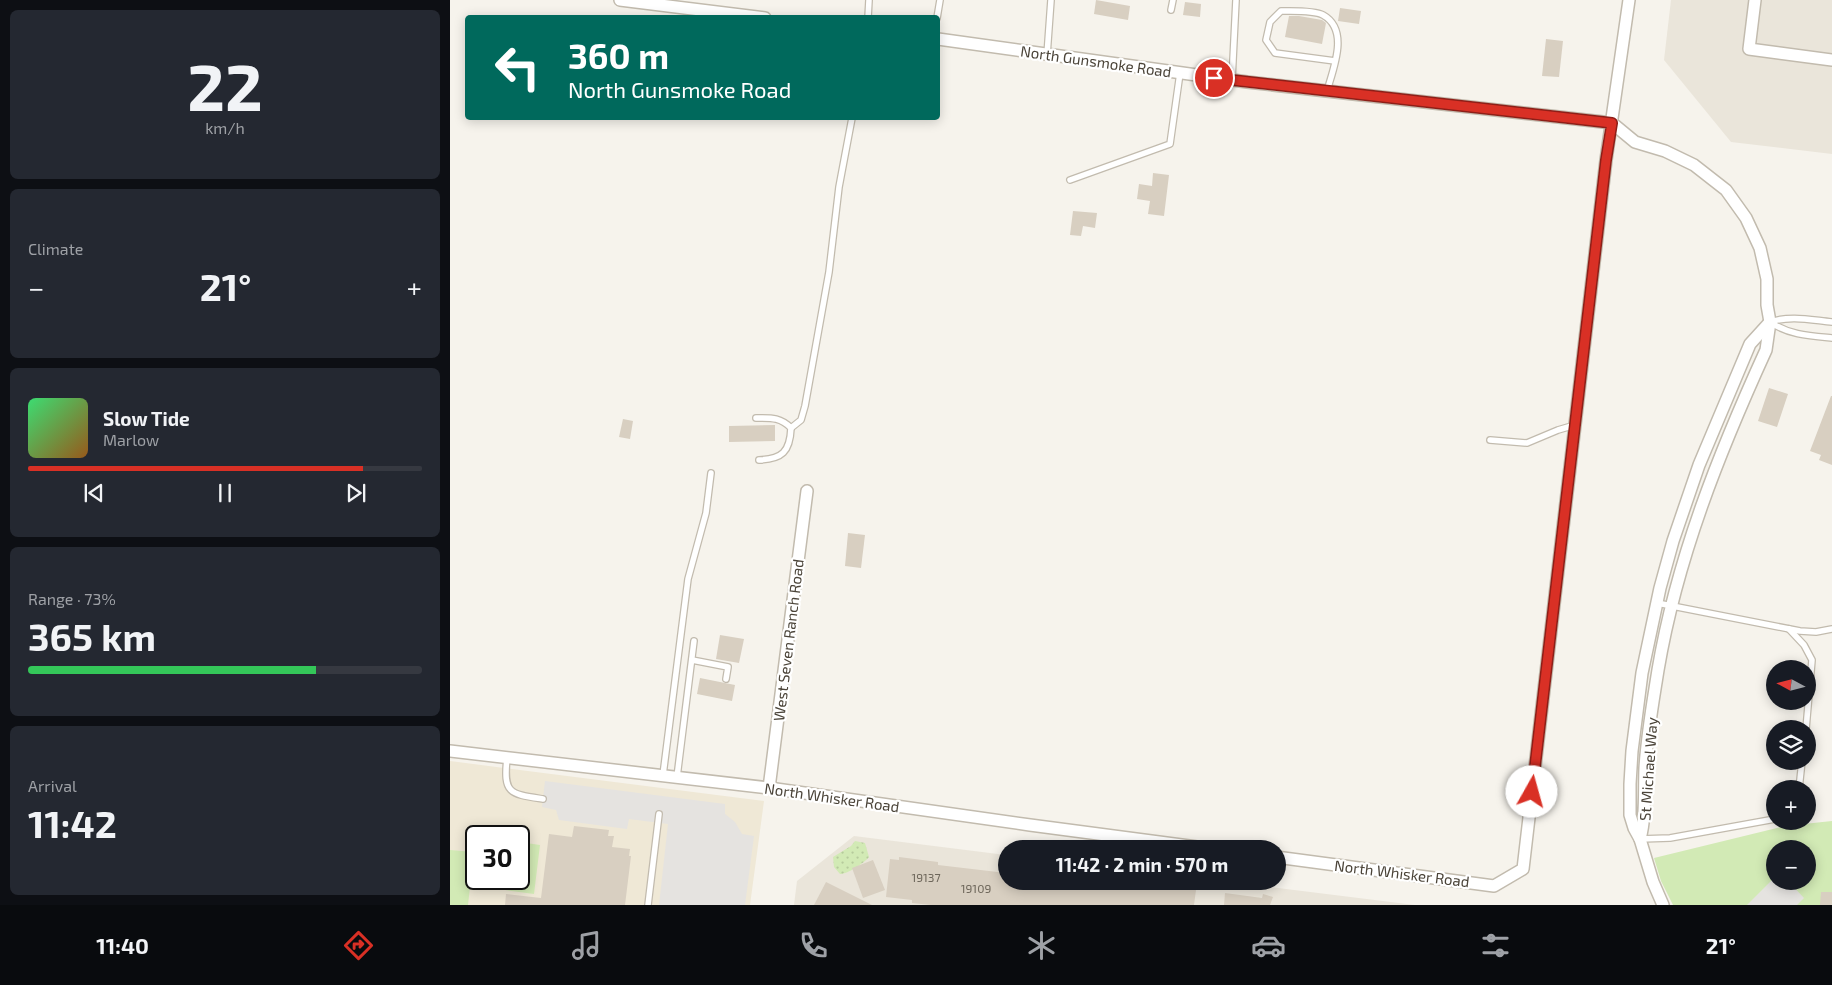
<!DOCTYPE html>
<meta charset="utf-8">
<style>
body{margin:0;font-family:"Exo 2",sans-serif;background:#242831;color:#f1f3f6;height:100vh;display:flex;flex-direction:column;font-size:19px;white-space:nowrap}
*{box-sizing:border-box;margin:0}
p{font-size:16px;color:#9ea1a6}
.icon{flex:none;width:28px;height:28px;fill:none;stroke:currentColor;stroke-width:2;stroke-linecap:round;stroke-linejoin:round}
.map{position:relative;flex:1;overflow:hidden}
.details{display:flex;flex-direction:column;gap:10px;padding:10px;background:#0d0f14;width:450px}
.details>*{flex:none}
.banner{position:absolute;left:15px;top:15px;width:475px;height:105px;border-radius:5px;box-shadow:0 2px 12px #0003;background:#00695c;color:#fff;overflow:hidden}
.needle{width:32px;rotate:277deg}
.controls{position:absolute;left:1316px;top:660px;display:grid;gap:10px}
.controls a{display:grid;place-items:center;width:50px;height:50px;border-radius:50%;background:#171b24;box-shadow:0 2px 12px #0003;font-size:25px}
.speed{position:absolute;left:15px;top:825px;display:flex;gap:10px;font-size:25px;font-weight:700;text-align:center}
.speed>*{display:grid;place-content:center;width:65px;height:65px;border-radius:50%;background:#171b24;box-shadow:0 2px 12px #0003;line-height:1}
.speed .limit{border:2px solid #111;border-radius:8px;background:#fff;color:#111}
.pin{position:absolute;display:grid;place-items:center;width:42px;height:42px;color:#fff;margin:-21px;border:2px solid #fff;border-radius:50%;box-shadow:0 1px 5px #0007}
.me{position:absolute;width:55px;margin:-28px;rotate:7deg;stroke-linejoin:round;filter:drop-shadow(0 0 4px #0008)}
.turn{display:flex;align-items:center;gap:18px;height:105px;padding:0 20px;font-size:22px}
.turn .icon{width:65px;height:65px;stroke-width:2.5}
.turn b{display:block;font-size:35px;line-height:42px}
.big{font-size:38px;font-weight:700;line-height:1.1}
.details .card{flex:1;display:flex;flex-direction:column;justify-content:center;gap:8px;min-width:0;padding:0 18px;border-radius:8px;background:#242831}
.details .dial{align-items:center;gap:0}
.dial b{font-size:65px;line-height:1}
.song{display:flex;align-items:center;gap:15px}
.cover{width:60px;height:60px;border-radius:8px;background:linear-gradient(135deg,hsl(140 70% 55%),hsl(30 70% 35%))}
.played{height:5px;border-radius:2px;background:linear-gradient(90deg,#d93025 85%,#363941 85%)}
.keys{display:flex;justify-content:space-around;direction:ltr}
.heat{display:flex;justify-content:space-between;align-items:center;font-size:28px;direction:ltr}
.charge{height:8px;border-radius:4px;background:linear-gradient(90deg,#34c759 73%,#363941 0)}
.trip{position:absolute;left:548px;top:840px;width:288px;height:50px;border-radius:25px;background:#171b24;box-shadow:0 2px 12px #0003;font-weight:700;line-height:50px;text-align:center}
.menu{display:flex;height:80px;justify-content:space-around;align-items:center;background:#090b0e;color:#9ea1a6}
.menu .icon{width:35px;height:35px}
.menu .active{color:#d93025}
.menu b{font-size:22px;color:#f1f3f6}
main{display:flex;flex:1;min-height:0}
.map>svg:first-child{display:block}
.residential{fill:#eae5da}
.education{fill:#efe8d6;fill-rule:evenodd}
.grass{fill:url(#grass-dots)}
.green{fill:#d2eab5;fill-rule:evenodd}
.parking{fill:#e5e3e0}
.building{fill:#d8cfc1}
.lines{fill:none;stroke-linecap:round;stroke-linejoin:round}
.service-casing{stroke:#c2bbae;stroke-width:8}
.minor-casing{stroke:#c2bbae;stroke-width:14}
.service{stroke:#fff;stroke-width:5.5}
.minor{stroke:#fff;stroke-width:11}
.route-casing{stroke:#8d1f18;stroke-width:12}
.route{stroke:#d93025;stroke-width:9}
.labels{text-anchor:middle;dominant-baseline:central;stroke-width:4.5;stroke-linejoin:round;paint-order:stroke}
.number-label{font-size:12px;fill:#6e675b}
.street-label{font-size:15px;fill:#4b4439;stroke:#fff}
</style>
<main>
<section class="details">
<div class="card dial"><b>22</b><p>km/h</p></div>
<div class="card"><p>Climate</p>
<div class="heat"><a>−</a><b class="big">21°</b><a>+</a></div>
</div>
<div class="card">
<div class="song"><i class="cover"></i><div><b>Slow Tide</b><p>Marlow</p></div></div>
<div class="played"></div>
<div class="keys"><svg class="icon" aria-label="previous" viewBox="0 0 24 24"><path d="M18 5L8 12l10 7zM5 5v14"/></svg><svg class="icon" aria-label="pause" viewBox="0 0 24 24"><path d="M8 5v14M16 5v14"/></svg><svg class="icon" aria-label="next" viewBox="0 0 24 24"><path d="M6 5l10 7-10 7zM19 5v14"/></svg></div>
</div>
<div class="card"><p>Range · 73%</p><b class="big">365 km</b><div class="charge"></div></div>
<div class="card"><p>Arrival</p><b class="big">11:42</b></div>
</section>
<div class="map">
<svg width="1382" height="905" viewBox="0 0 1382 905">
<defs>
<pattern id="grass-dots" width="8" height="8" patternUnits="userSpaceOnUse" patternTransform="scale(1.25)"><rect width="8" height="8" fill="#d2eab5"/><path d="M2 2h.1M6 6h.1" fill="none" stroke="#b6ca9c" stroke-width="1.8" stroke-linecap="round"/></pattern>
</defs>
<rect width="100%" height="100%" fill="#f6f3ec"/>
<g class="residential">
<polygon points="1221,0 1382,0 1382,154 1281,142 1214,60"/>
<polygon points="404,836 556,855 556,881 773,881 965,905 344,905 347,881"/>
</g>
<path class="education" d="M0 761 314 801 300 905H0ZM26 836H69V879H26Z"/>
<path class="grass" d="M405 841 415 843 419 857C414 863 398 874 390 874L384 867 383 857 401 846Z"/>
<g class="green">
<path d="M1382 821V905H1223L1211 881 1204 858 1335 826ZM1325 849H1358V881H1325Z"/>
<polygon points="69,842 90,845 84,894 55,890 56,879 69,879"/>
<polygon points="0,850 24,852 18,905 0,905"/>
</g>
<g class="parking">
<polygon points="95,781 275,804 275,814 285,822 292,834 304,836 295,905 209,905 218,824 179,819 177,829 109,820 106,810 92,807"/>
<polygon points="1325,877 1325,881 1338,881 1354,898 1347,905 1297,905"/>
</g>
<g class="building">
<polygon points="646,0 680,6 678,20 644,14"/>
<polygon points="735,2 751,4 750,17 733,15"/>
<polygon points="890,8 911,11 909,24 888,21"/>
<polygon points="839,16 849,16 872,20 876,23 872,44 835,37"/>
<polygon points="1096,39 1113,41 1109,77 1092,76"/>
<polygon points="703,173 719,175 714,216 698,214 700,201 687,199 689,184 702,186"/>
<polygon points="623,211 647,213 645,228 633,226 631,236 620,235"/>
<polygon points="1319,388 1338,394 1327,427 1308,421"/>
<polygon points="1381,396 1382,396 1382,465 1369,460 1371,455 1360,451"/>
<polygon points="173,419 183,421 180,439 169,437"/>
<polygon points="325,425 325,441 279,442 279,426"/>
<polygon points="398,533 415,535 411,568 395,566"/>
<polygon points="270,635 294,639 289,663 266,659"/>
<polygon points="250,678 285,685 282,701 247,694"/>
<polygon points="124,826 159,830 158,836 164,836 162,847 180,849 179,856 181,856 175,905 55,905 56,894 91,898 99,834 122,837"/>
<polygon points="449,857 488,862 488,865 556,873 556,881 621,881 634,883 634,886 654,888 655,885 672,887 673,881 746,890 744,905 481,905 462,903 462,900 436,897 440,859 449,860"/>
<polygon points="423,860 435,890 413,898 402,868"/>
<polygon points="376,882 422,905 364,905"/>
<polygon points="1371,892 1382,892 1382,905 1370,905"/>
<polygon points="775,893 812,898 813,894 823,897 820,905 774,905"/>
</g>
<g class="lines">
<defs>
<g id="service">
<polyline points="721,10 723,0"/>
<polyline points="418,18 419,0"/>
<polyline points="487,18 490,0"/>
<polyline points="597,55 601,0"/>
<polyline points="782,80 786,0"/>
<path d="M877 91C883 69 900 30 873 15 864 10 842 11 831 11L820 22 816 40 825 53 885 61"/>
<polyline points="620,180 720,144 730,73"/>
<path d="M1320 322C1339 335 1360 336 1382 338"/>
<path d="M1320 322C1341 315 1361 320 1382 322"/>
<path d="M306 418C321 418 330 417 341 428 340 452 332 459 309 460"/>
<polyline points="341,428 351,420 355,406 379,272 389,187 402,118"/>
<polyline points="1040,440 1077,443 1108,430 1125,425"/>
<polyline points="1207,603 1350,631 1366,632 1382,629"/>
<polyline points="1339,629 1354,645 1362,660 1356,729"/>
<polyline points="242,660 278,667 276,679"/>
<path d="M57 758C53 794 60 794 93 799"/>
<polyline points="213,775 238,579 256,513 261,473"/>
<polyline points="227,777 244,641"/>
<polyline points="1349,789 1352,761"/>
<polyline points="1190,839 1220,838 1325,819"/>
<polyline points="198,905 209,814"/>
</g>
<g id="minor">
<polyline points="170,0 315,18"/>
<polyline points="1305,0 1299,49 1382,60"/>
<path d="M488 39 797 82 1162 123 1185 142 1215 151 1244 165 1276 190 1296 218 1310 248 1317 279V305L1320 322 1316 350C1269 453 1227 558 1208 670 1203 702 1197 735 1195 768 1194 792 1196 816 1190 839"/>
<polyline points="0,751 319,788 580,825 762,849"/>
<polyline points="319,788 357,491"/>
<polyline points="826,857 1044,886 1073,869 1156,160 1179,0"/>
<polyline points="1213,905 1203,882 1190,839 1184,828 1180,815 1180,784 1182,751 1192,673 1210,588 1223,541 1249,465 1300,344 1320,322"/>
</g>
</defs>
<use href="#service" class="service-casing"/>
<use href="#minor" class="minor-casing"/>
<use href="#service" class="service"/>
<use href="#minor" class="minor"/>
</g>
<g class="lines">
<defs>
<polyline id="route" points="764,78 1162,123 1156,160 1082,792"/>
</defs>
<use href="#route" class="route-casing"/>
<use href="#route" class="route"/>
</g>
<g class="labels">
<g class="number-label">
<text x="476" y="877">19137</text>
<text x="526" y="888">19109</text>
</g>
<g class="street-label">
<text transform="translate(646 61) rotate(8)">North Gunsmoke Road</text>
<text transform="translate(338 640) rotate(-83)">West Seven Ranch Road</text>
<text transform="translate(1198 769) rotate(-86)">St Michael Way</text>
<text transform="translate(382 797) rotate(8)">North Whisker Road</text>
<text transform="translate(952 873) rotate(7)">North Whisker Road</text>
</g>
</g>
</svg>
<div class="controls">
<a><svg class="needle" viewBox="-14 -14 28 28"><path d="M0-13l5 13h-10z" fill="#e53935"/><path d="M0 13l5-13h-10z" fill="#9ea1a6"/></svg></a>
<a><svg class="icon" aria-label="layers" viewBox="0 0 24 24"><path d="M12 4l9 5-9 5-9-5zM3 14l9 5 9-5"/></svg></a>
<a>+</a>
<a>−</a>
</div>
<div class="speed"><div class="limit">30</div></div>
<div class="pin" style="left:764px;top:78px;background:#d93025"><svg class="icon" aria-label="arrive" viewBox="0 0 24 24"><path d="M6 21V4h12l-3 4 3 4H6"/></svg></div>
<svg class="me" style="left:1082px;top:792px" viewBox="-20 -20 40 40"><circle r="19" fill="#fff"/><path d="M0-13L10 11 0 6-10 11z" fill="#d93025"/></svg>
<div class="trip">11:42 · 2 min · 570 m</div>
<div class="banner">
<div class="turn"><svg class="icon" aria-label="left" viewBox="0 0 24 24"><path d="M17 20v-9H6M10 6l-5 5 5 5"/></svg><div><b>360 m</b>North Gunsmoke Road</div></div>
</div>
</div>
</main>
<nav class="menu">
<b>11:40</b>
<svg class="icon active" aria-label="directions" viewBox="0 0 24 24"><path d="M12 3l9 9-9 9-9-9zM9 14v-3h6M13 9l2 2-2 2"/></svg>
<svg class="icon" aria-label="music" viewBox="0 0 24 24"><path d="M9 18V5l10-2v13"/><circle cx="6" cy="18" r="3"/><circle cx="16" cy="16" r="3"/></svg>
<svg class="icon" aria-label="phone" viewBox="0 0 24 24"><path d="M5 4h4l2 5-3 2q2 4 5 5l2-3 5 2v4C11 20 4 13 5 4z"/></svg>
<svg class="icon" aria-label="climate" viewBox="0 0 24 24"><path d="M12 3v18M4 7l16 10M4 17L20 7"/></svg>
<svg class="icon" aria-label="car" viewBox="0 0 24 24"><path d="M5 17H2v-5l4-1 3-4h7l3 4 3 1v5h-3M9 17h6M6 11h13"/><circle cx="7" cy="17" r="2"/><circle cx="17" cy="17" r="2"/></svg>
<svg class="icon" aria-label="filters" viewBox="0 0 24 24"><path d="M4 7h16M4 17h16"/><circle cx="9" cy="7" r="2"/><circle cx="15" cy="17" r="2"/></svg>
<b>21°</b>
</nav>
